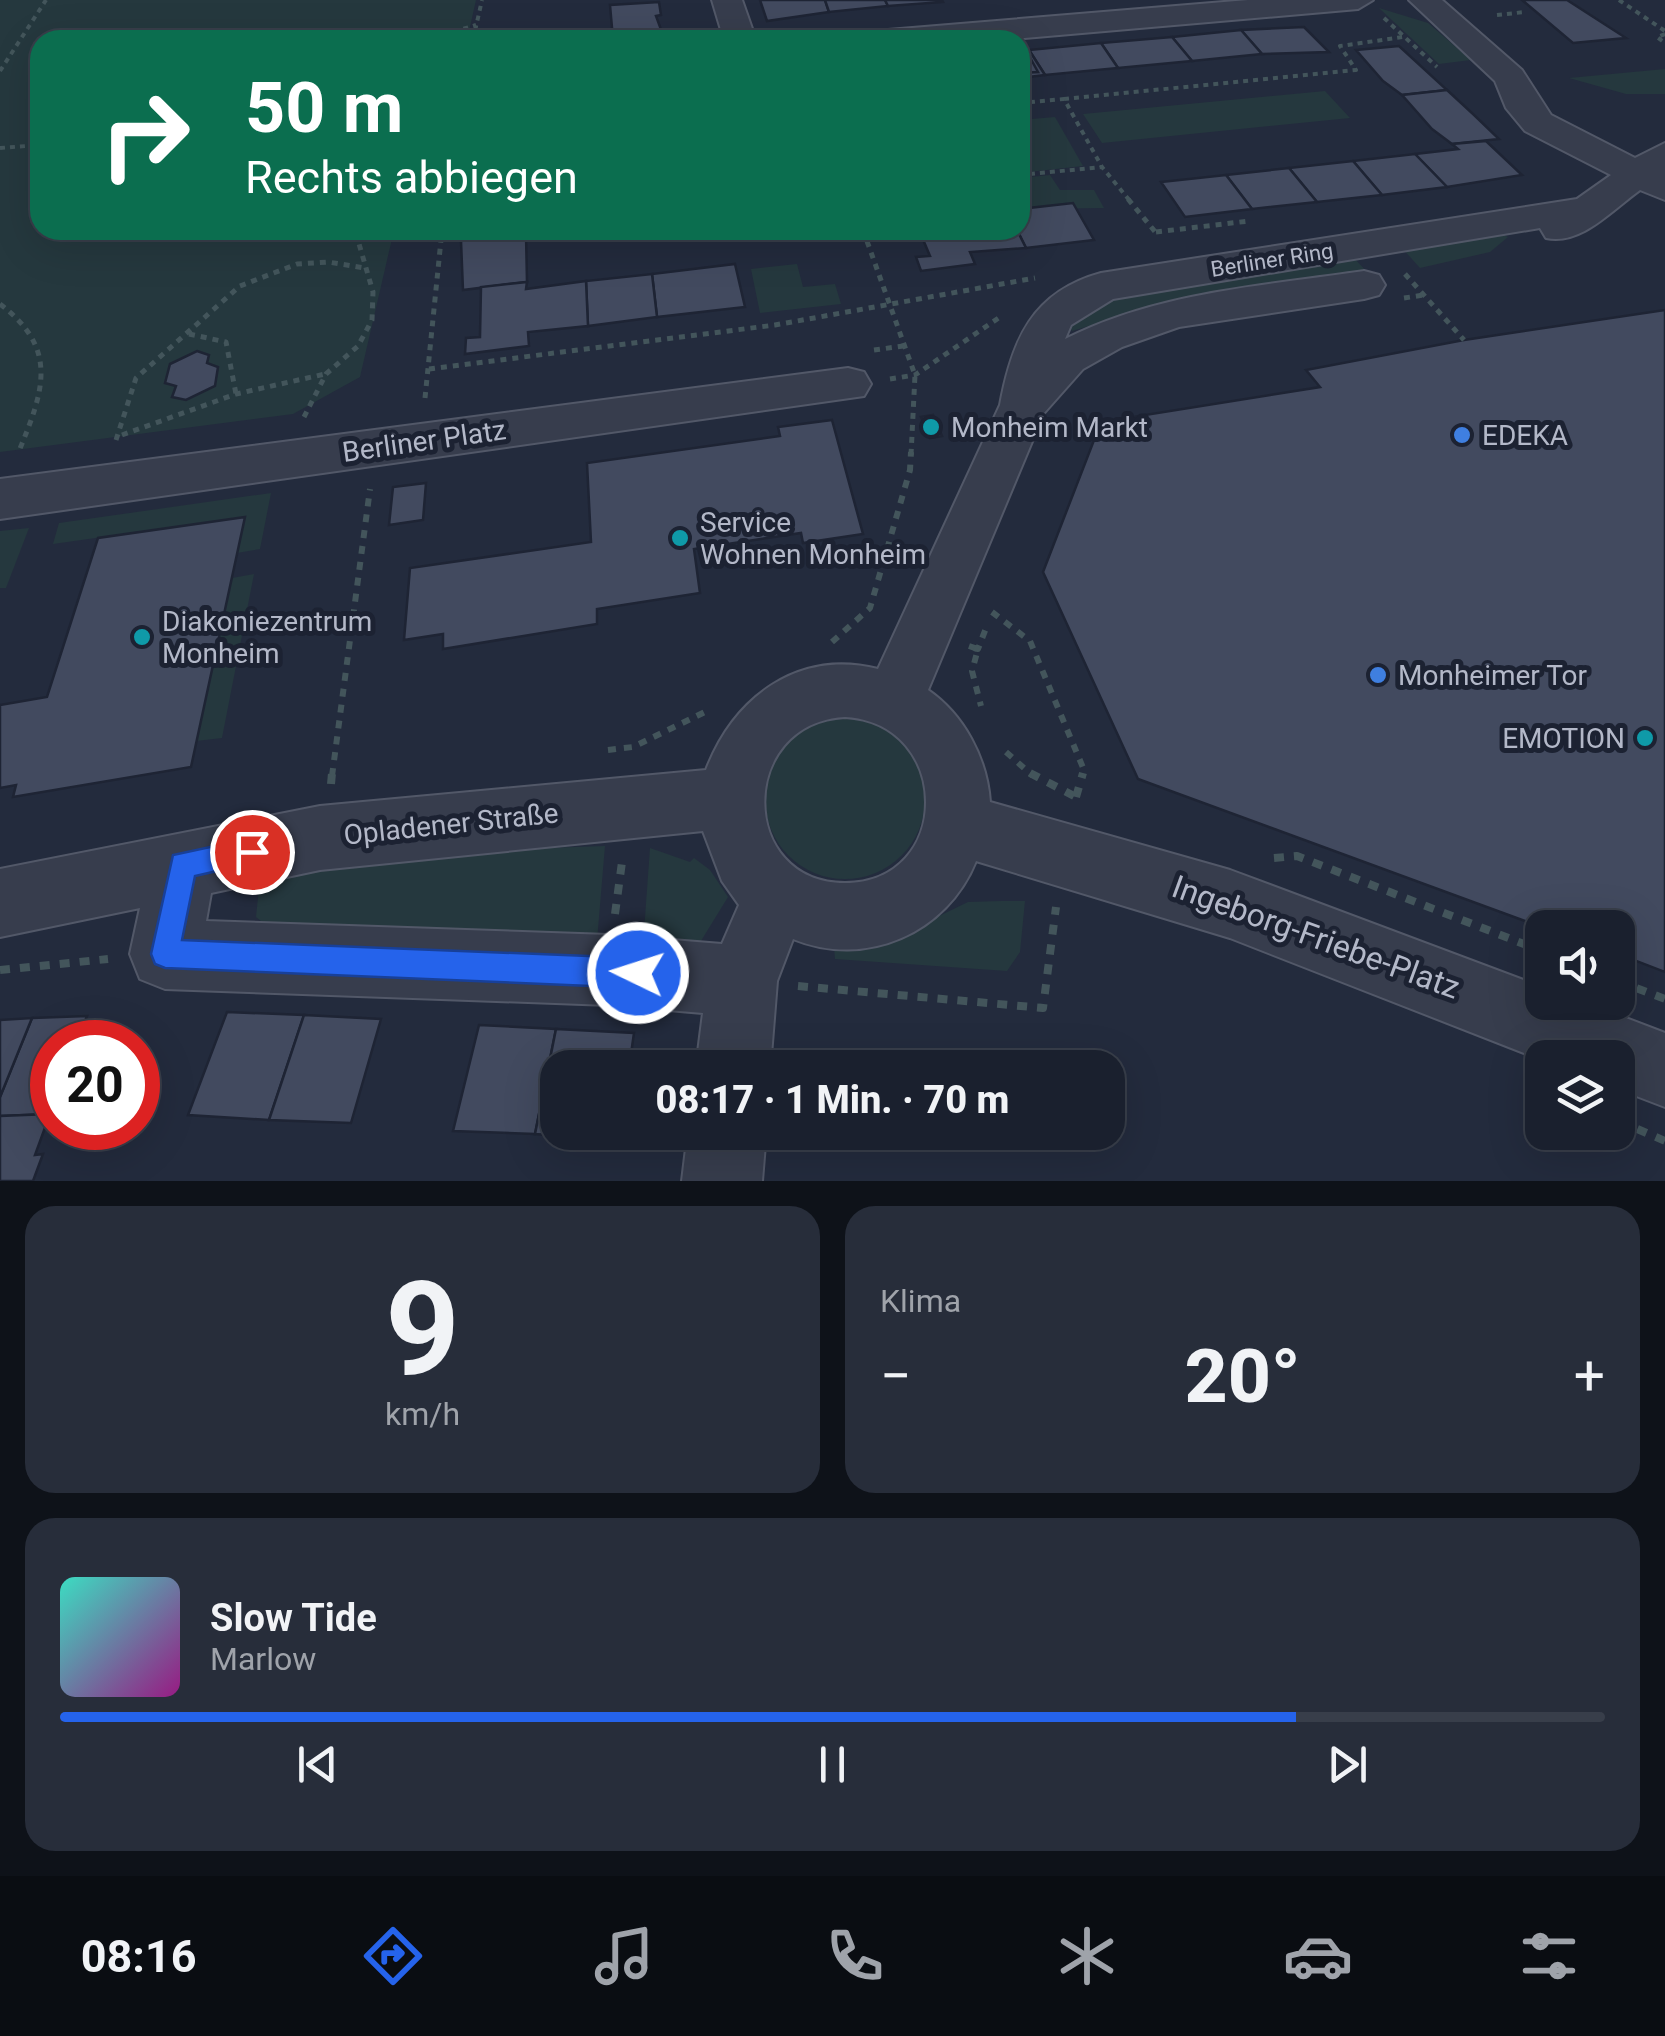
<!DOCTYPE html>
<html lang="de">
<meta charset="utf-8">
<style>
body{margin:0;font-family:Roboto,sans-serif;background:#272d3a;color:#f1f3f6;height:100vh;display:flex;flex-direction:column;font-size:38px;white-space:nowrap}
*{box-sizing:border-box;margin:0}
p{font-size:32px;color:#9fa3aa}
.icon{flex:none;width:55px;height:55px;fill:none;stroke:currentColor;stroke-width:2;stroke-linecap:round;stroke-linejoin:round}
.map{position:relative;height:1181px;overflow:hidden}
.drawer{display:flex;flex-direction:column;gap:25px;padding:25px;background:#0e1219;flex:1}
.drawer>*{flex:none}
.guide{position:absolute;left:30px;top:30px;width:1000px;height:210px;border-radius:30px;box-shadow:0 10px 40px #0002,0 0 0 2px #383e4a;background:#0b6e4f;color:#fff;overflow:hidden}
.buttons{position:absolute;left:1525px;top:910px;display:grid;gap:20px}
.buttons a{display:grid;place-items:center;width:110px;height:110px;border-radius:20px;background:#1a202e;box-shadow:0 10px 40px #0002,0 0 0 2px #383e4a;font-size:50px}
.speed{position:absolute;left:30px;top:1020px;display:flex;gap:20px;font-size:50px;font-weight:700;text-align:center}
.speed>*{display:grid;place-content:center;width:130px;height:130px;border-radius:50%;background:#1a202e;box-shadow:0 10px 40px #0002,0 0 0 2px #383e4a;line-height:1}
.speed .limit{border:15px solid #d22;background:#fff;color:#111}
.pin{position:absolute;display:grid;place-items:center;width:85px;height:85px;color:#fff;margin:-42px;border:5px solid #fff;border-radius:50%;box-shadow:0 2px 10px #0007}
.me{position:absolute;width:110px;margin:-55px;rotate:274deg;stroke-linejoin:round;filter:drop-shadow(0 0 8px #0008)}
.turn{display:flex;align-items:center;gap:35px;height:210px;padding:0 50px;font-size:45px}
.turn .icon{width:130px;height:130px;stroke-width:2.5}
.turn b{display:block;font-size:70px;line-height:85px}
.big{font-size:75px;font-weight:800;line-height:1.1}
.drawer .tile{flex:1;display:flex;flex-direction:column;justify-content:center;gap:15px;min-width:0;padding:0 35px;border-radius:30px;background:#272d3a}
.drawer .dial{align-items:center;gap:0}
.dial b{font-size:130px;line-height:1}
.song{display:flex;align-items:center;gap:30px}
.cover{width:120px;height:120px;border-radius:15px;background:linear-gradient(135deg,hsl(170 70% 55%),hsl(310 70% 35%))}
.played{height:10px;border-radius:5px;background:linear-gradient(90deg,#2563eb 80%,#383e4a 80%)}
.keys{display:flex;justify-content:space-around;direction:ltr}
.heat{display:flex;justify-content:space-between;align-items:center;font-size:55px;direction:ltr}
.drawer .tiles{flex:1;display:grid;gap:25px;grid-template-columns:1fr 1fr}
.tile:last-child{grid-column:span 2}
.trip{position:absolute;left:540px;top:1050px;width:585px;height:100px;border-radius:30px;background:#1a202e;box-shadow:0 10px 40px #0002,0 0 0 2px #383e4a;font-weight:800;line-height:100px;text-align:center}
.menu{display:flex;height:160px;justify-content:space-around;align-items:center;background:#0a0d12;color:#9fa3aa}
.menu .icon{width:70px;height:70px}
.menu .active{color:#2563eb}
.menu b{font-size:45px;color:#f1f3f6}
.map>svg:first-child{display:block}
.green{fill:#25383e}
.building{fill:#424a5f;stroke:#1e2434;stroke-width:2.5}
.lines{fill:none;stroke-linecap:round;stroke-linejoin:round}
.minor-casing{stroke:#525868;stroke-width:4}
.path-far3{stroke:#43555b;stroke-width:4;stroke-dasharray:5 5;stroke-linecap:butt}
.path-far2{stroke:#43555b;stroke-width:5;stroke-dasharray:6 6;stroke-linecap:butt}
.path-far1{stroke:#43555b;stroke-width:6;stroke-dasharray:8 8;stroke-linecap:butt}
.path{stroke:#43555b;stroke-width:8;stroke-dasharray:10 10;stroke-linecap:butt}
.minor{fill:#373d4d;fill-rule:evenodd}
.route{fill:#2563eb;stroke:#184099;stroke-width:2.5}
.culture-dot{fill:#0f9aa8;stroke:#1c2232;stroke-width:4}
.shop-dot{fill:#3f7fe0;stroke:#1c2232;stroke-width:4}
.labels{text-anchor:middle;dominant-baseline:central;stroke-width:10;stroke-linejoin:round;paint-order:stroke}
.far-street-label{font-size:22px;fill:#b3b8c8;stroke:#1c2232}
.poi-label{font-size:28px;fill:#b3b8c8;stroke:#1c2232;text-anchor:start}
.street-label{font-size:28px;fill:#b3b8c8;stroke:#1c2232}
.near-street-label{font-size:32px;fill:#b3b8c8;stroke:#1c2232}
</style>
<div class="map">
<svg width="1665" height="1181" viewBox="0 0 1665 1181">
<rect width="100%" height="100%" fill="#232b3d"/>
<g class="green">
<polygon points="0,0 476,0 467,40 40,40 40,230 394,230 360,377 293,414 0,452"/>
<polygon points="1379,8 1428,23 1471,60 1439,64"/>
<polygon points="1665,69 1665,94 1626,94 1569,78"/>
<polygon points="1325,91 1350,118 1102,143 1083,114"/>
<polygon points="1055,117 1083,166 1020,173 1020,120"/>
<polygon points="1050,175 1060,190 1094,190 1104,208 1020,209 1020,178"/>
<polygon points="1499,233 1508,237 1490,252 1420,268 1402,248"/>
<polygon points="1352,256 1370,275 1110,320 1072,331 1069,324 1110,296"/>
<polygon points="797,264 803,287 835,284 841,304 760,313 751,269"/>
<polygon points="271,493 260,549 237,553 244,517 53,544 59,523"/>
<polygon points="29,528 6,588 0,588 0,531"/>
<polygon points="254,574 222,738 196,741 232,578"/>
<circle cx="845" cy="799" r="80"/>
<polygon points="605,846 597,941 266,925 256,917 260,878 514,849"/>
<polygon points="650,848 690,862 694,858 710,870 728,897 696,949 643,945"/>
<polygon points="1001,901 1025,901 1020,952 1007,971 835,959 834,947 890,940 968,902"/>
</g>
<g class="building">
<polygon points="760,0 825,0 829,12 767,21"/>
<polygon points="825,0 885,0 888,6 829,12"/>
<polygon points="885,0 942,0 943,2 888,6"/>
<polygon points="1522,0 1567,0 1626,38 1573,43"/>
<polygon points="659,2 661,15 656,16 663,35 613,39 610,5"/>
<polygon points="1304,27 1329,52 1262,54 1241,30"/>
<polygon points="1241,30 1262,54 1192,61 1172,37"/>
<polygon points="1172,37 1192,61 1118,68 1101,43"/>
<polygon points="1101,43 1118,68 1045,75 1029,50"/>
<polygon points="1399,46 1447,90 1402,95 1383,81 1356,50"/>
<polygon points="1029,50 1045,75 1020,78 1020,51"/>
<polygon points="1027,52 1038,72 1020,73 1020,53"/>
<polygon points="1447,90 1473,114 1499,139 1452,144 1432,129 1402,95"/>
<polygon points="1486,141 1522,175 1447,187 1415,154 1458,149 1452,144"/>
<polygon points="1415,154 1447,187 1382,195 1353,161"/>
<polygon points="1353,161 1382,195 1317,202 1289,168"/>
<polygon points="1289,168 1317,202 1252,209 1226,175"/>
<polygon points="1226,175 1252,209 1185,217 1161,182"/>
<polygon points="1073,203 1094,240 1026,248 1017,230 1020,209"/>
<polygon points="466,230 526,230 526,234 466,240"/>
<polygon points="919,230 1017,230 1026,248 970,252 975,264 921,271 916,257 930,256"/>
<polygon points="526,234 527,282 463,290 461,241"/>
<polygon points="735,264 745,307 657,317 652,274"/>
<polygon points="652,274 657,317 588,326 586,281"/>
<polygon points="586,281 588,326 528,332 529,346 465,354 466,338 480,337 481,287 527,282 526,289"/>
<polygon points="1665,310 1665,972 1618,954 1618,928 1544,928 1138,779 1043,572 1101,422 1320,387 1306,370 1464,340"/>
<polygon points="197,351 209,355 207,363 218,367 215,386 186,400 172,397 176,386 165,383 170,364"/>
<polygon points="933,415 942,436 930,438 921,417"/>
<polygon points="832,420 863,534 803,543 801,533 694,549 700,593 597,609 597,624 443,649 443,634 404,640 410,568 591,542 587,463 780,436 778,427"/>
<polygon points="426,483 423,520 389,525 393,487"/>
<polygon points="245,517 191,767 13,797 16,785 0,788 0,705 47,697 98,538"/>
<polygon points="227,1012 304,1015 269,1120 188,1115"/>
<polygon points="304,1015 381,1019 351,1123 269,1120"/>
<polygon points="87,1016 77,1042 52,1042 50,1114 0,1116 0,1097 32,1018"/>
<polygon points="32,1018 0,1097 0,1020"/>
<polygon points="479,1025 556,1029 535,1134 453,1131"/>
<polygon points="556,1029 634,1033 629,1068 558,1068 558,1132 618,1132 617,1140 535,1134"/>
<polygon points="50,1114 35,1155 43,1154 33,1181 0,1181 0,1116"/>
</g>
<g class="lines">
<defs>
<g id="minor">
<polygon points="712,0 742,0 756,40 724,40"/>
<polygon points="1248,0 1373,0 1358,9 1001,40 872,40 888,30"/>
<path d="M1409 0H1442L1522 70 1551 115 1635 158 1665 143V200L1640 190C1613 209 1581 246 1546 238L1540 228 1113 299 1071 325 1065 339C1158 292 1262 286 1364 271L1379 275 1385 285 1379 295 1364 299 1179 327 1122 347 1083 369 1044 413 928 690C964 715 987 758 990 802L1230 870 1542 987V1002H1584L1665 1033V1107L1618 1089V1058L1542 1060 1230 938 976 861C947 933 866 969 793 939L777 981 770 1068H696L703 1013 609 1005 165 989 140 979 130 954 140 908 0 937V869L320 806 706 770C734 697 798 649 878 669L1000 405C1012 340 1032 292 1101 273L1577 199 1611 175 1525 131 1506 108 1495 81ZM845 717C953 723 953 883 845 883 738 883 737 723 845 717ZM703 831 722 881 739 905 722 944 609 935 206 921 211 893 320 870Z"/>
<polygon points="848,368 864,372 871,384 864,396 0,519 0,479"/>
<polygon points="688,1132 766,1132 762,1181 682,1181"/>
</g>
</defs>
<use href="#minor" class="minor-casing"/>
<g class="path-far3">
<polyline points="1619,0 1665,31"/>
<polyline points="1497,15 1525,12"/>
<polyline points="1384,18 1437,67"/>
<polyline points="1665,34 1657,37 1665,43"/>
<polyline points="327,40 373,36 401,40"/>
<polyline points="425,40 476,25"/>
<polyline points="473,40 482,0"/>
<polyline points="0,71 46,0"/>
<polyline points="1064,99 1356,70 1340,46 1403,37"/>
<polyline points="1020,103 1064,99 1102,167 1130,201"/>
<polyline points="0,148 40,145"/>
<polyline points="1020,175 1102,167"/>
</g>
<g class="path-far2">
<polyline points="1128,199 1157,234"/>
<polyline points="863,230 915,375 911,455"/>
<polyline points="1156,232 1249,221"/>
<polyline points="1405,274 1464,340"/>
<polyline points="1404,298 1424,295"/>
<path d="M0 304C59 349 44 390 19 451"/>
<polyline points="189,334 226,342 236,394"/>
<polyline points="874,350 903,346"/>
<polyline points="429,369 775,325 1035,278"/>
<polyline points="890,379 915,375 1003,315"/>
<polyline points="425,398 442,230"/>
<polyline points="304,417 326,374 358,346 372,320 373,292 355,230"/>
<polyline points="122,435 236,394 325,374"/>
<polyline points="116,440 136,378 240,286 297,264 328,262 365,268"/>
</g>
<g class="path-far1">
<polyline points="992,612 1030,641 1084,770 1082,776"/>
<polyline points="832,642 870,608 910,470 911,452"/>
<polyline points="969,646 978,649 972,671 981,706"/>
<polyline points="974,648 978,649 988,623"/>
<polyline points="608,750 633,747 707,711"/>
<polyline points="1006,752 1033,776"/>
<polyline points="332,776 370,489"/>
</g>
<g class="path">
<polyline points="1030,773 1074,796"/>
<polyline points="331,784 332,773"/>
<polyline points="1076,797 1083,773"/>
<polyline points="1274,858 1297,856 1542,951"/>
<polyline points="615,914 622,862"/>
<polyline points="0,970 108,959"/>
<polyline points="1618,981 1665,999"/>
<polyline points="798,986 1043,1008 1056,907"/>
<polyline points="1619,1121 1665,1141"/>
</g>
<use href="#minor" class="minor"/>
</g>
<polygon class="route" points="252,838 261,842 265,852 261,861 195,876 182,940 638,958 649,963 653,973 649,983 638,988 165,968 155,964 151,954 173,855"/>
<g class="culture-dot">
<circle cx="931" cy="427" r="10"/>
<circle cx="680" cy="538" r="10"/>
<circle cx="142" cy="637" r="10"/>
<circle cx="1645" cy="738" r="10"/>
</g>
<g class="shop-dot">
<circle cx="1462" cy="435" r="10"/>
<circle cx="1378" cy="675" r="10"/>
</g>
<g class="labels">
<g class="far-street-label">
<text transform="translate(1272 260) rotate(-9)">Berliner Ring</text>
</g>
<g class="poi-label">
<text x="951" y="427">Monheim Markt</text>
<text x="1482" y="435">EDEKA</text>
<text x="700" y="522">Service<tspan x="700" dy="32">Wohnen Monheim</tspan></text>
<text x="162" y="621">Diakoniezentrum<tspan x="162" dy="32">Monheim</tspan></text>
<text x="1398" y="675">Monheimer Tor</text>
<text x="1625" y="738" text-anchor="end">EMOTION</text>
</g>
<g class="street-label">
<text transform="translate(424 441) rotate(-8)">Berliner Platz</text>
<text transform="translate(451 824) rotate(-6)">Opladener Straße</text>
</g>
<g class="near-street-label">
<text transform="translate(1316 937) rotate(20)">Ingeborg-Friebe-Platz</text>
</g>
</g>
</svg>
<div class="buttons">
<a><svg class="icon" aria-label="sound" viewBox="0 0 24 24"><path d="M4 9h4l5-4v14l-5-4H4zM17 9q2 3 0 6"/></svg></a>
<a><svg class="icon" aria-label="layers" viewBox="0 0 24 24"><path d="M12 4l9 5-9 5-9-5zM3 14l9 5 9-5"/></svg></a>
</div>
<div class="speed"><div class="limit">20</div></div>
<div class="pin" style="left:252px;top:852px;background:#d93025"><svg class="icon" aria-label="arrive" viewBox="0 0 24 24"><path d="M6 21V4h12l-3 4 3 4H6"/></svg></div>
<svg class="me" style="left:638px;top:973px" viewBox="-20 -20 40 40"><circle r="17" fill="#2563eb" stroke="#fff" stroke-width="3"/><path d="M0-11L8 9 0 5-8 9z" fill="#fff"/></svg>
<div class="trip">08:17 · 1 Min. · 70 m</div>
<div class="guide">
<div class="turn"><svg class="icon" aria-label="right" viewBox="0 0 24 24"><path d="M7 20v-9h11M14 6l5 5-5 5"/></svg><div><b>50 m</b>Rechts abbiegen</div></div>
</div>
</div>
<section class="drawer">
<div class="tiles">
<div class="tile dial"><b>9</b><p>km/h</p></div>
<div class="tile"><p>Klima</p>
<div class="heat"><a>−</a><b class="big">20°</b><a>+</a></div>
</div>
<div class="tile">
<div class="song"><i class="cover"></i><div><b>Slow Tide</b><p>Marlow</p></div></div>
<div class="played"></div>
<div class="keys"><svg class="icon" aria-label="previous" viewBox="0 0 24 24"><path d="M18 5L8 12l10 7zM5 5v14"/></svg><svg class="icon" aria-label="pause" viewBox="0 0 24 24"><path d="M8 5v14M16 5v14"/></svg><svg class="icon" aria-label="next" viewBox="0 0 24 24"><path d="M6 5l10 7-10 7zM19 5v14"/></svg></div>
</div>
</div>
</section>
<nav class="menu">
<b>08:16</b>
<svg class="icon active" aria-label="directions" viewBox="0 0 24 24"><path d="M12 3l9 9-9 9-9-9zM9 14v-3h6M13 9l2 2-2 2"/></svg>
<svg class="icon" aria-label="music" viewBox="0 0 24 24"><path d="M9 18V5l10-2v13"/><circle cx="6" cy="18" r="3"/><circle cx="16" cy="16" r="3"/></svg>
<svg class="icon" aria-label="phone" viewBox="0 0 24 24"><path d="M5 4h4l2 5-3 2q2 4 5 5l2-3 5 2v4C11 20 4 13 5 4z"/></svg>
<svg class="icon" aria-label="climate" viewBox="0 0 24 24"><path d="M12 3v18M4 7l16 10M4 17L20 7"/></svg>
<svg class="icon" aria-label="car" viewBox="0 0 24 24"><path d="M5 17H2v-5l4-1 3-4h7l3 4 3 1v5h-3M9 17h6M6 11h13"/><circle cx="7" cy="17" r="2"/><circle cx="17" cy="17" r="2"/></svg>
<svg class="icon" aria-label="filters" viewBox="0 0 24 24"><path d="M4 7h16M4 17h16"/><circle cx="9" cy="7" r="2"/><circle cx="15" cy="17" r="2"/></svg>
</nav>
